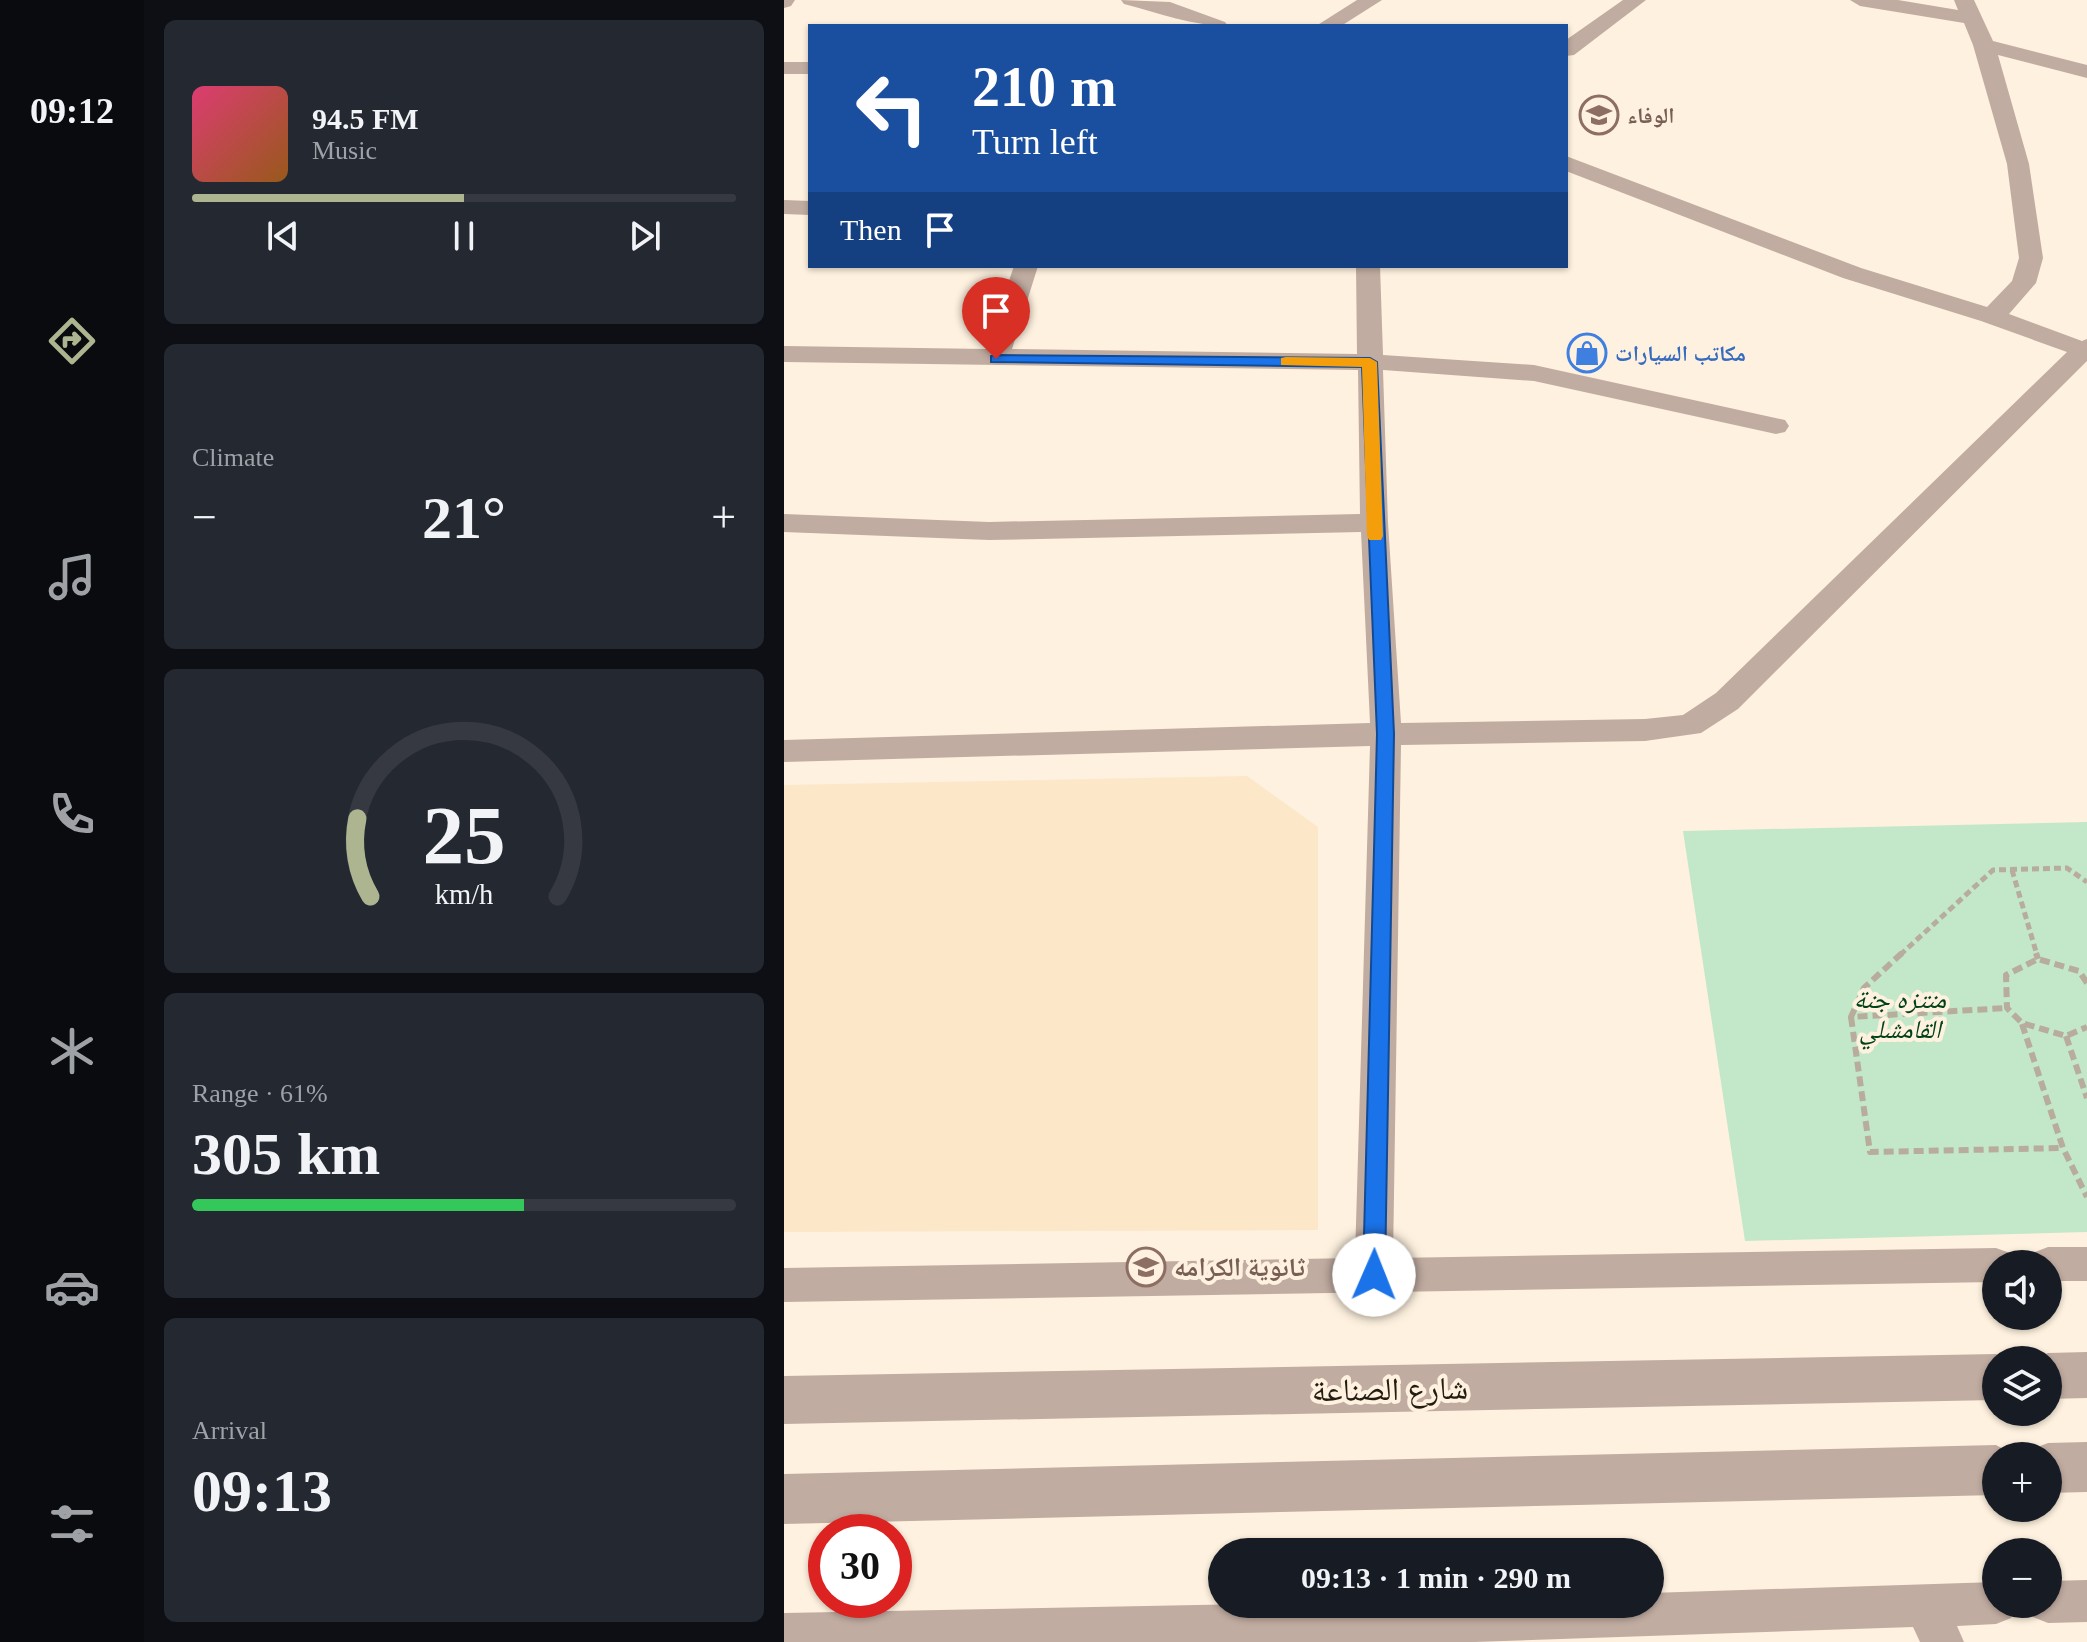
<!DOCTYPE html>
<meta charset="utf-8">
<style>
body{margin:0;font-family:"Times New Roman","Noto Naskh Arabic",serif;background:#242831;color:#f1f3f6;height:100vh;display:flex;flex-direction:column;font-size:30px;white-space:nowrap}
*{box-sizing:border-box;margin:0}
p{font-size:26px;color:#9ea1a6}
.icon{flex:none;width:44px;height:44px;fill:none;stroke:currentColor;stroke-width:2;stroke-linecap:round;stroke-linejoin:round}
.map{position:relative;flex:1;overflow:hidden}
.details{display:flex;flex-direction:column;gap:20px;padding:20px;background:#0d0f14;width:640px}
.details>*{flex:none}
.hud{position:absolute;left:24px;top:24px;width:760px;height:244px;border-radius:0px;box-shadow:0 2px 6px #0004;background:#1a4fa0;color:#fff;overflow:hidden}
.fabs{position:absolute;left:1198px;top:1250px;display:grid;gap:16px}
.fabs a{display:grid;place-items:center;width:80px;height:80px;border-radius:50%;background:#171b24;box-shadow:0 2px 6px #0004;font-size:40px}
.speed{position:absolute;left:24px;top:1514px;display:flex;gap:16px;font-size:40px;font-weight:700;text-align:center}
.speed>*{display:grid;place-content:center;width:104px;height:104px;border-radius:50%;background:#171b24;box-shadow:0 2px 6px #0004;line-height:1}
.speed .limit{border:12px solid #d22;background:#fff;color:#111}
.pin{position:absolute;display:grid;place-items:center;width:68px;height:68px;color:#fff;margin:-82px -34px;border-radius:50% 50% 50% 0;rotate:-45deg;box-shadow:0 0 8px #0007}
.pin .icon{rotate:45deg}
.me{position:absolute;width:88px;margin:-44px;rotate:1deg;stroke-linejoin:round;filter:drop-shadow(0 0 6px #0008)}
.turn{display:flex;align-items:center;gap:28px;height:168px;padding:0 32px;font-size:36px}
.turn .icon{width:104px;height:104px;stroke-width:2.5}
.turn b{display:block;font-size:56px;line-height:68px}
.then{display:flex;align-items:center;height:76px;padding:0 32px;background:#0003;gap:16px;font-size:30px}
.big{font-size:60px;font-weight:700;line-height:1.1}
.details .tile{flex:1;display:flex;flex-direction:column;justify-content:center;gap:12px;min-width:0;padding:0 28px;border-radius:12px;background:#242831}
.details .dial{align-items:center;gap:0}
.dial svg{height:208px;overflow:visible;fill:none;stroke:#363941;stroke-width:7;stroke-linecap:round;text-anchor:middle}
.dial text{fill:#f1f3f6;stroke:none}
.song{display:flex;align-items:center;gap:24px}
.cover{width:96px;height:96px;border-radius:12px;background:linear-gradient(135deg,hsl(340 70% 55%),hsl(30 70% 35%))}
.played{height:8px;border-radius:4px;background:linear-gradient(90deg,#acb490 50%,#363941 50%)}
.keys{display:flex;justify-content:space-around;direction:ltr}
.heat{display:flex;justify-content:space-between;align-items:center;font-size:44px;direction:ltr}
.charge{height:12px;border-radius:6px;background:linear-gradient(90deg,#34c759 61%,#363941 0)}
.trip{position:absolute;left:424px;top:1538px;width:456px;height:80px;border-radius:40px;background:#171b24;box-shadow:0 2px 6px #0004;font-weight:700;line-height:80px;text-align:center}
main{display:flex;flex:1;min-height:0}
.tabs{display:flex;flex-direction:column;width:144px;justify-content:space-around;align-items:center;background:#090b0e;color:#9ea1a6}
.tabs .icon{width:56px;height:56px}
.tabs .active{color:#acb490}
.tabs b{font-size:36px;color:#f1f3f6}
.map>svg:first-child{display:block}
.built{fill:#fce7c9}
.green{fill:#c3e8c9}
.lines{fill:none;stroke-linecap:round;stroke-linejoin:round}
.path-far1{stroke:#b8ac9d;stroke-width:5;stroke-dasharray:7 4;stroke-linecap:butt}
.path{stroke:#b8ac9d;stroke-width:6;stroke-dasharray:10 5;stroke-linecap:butt}
.minor{fill:#c1aca1;fill-rule:evenodd}
.tertiary{fill:#c1aca1;fill-rule:evenodd}
.route{fill:#1a73e8;stroke:#114b97;stroke-width:2}
.slow{fill:#f59e0b}
.labels{text-anchor:middle;dominant-baseline:central;stroke-width:8;stroke-linejoin:round;paint-order:stroke}
.far-education-label{font-size:22px;font-weight:bold;fill:#785e54;stroke:#fef1df;text-anchor:start}
.far-shop-label{font-size:22px;font-weight:bold;fill:#366cbe;stroke:#fef1df;text-anchor:start}
.park-label{font-size:26px;font-style:italic;fill:#004217;stroke:#fef1df}
.education-label{font-size:26px;font-weight:bold;fill:#785e54;stroke:#fef1df;text-anchor:start}
.near-street-label{font-size:32px;fill:#241c11;stroke:#fef1df}
</style>
<main>
<nav class="tabs">
<b>09:12</b>
<svg class="icon active" aria-label="directions" viewBox="0 0 24 24"><path d="M12 3l9 9-9 9-9-9zM9 14v-3h6M13 9l2 2-2 2"/></svg>
<svg class="icon" aria-label="music" viewBox="0 0 24 24"><path d="M9 18V5l10-2v13"/><circle cx="6" cy="18" r="3"/><circle cx="16" cy="16" r="3"/></svg>
<svg class="icon" aria-label="phone" viewBox="0 0 24 24"><path d="M5 4h4l2 5-3 2q2 4 5 5l2-3 5 2v4C11 20 4 13 5 4z"/></svg>
<svg class="icon" aria-label="climate" viewBox="0 0 24 24"><path d="M12 3v18M4 7l16 10M4 17L20 7"/></svg>
<svg class="icon" aria-label="car" viewBox="0 0 24 24"><path d="M5 17H2v-5l4-1 3-4h7l3 4 3 1v5h-3M9 17h6M6 11h13"/><circle cx="7" cy="17" r="2"/><circle cx="17" cy="17" r="2"/></svg>
<svg class="icon" aria-label="filters" viewBox="0 0 24 24"><path d="M4 7h16M4 17h16"/><circle cx="9" cy="7" r="2"/><circle cx="15" cy="17" r="2"/></svg>
</nav>
<section class="details">
<div class="tile">
<div class="song"><i class="cover"></i><div><b>94.5 FM</b><p>Music</p></div></div>
<div class="played"></div>
<div class="keys"><svg class="icon" aria-label="previous" viewBox="0 0 24 24"><path d="M18 5L8 12l10 7zM5 5v14"/></svg><svg class="icon" aria-label="pause" viewBox="0 0 24 24"><path d="M8 5v14M16 5v14"/></svg><svg class="icon" aria-label="next" viewBox="0 0 24 24"><path d="M6 5l10 7-10 7zM19 5v14"/></svg></div>
</div>
<div class="tile"><p>Climate</p>
<div class="heat"><a>−</a><b class="big">21°</b><a>+</a></div>
</div>
<div class="tile dial"><svg viewBox="0 0 100 80">
<path d="M14 69A42 42 0 1 1 86 69"/>
<path d="M14 69A42 42 0 0 1 9 39" stroke="#acb490"/>
<text x="50" y="56" font-size="32" font-weight="700">25</text>
<text x="50" y="72" font-size="11">km/h</text>
</svg></div>
<div class="tile"><p>Range · 61%</p><b class="big">305 km</b><div class="charge"></div></div>
<div class="tile"><p>Arrival</p><b class="big">09:13</b></div>
</section>
<div class="map">
<svg width="1303" height="1642" viewBox="0 0 1303 1642">
<rect width="100%" height="100%" fill="#fef1df"/>
<polygon class="built" points="463,776 534,827 534,1230 0,1232 0,785"/>
<polygon class="green" points="1303,822 1303,1232 961,1241 899,831"/>
<g class="lines">
<g class="path-far1">
<polyline points="1228,870 1253,955"/>
<polyline points="1116,955 1209,870 1283,868 1303,882"/>
</g>
<g class="path">
<polyline points="1118,953 1080,988 1067,1017 1223,1008"/>
<polyline points="1252,953 1254,959"/>
<polyline points="1303,983 1295,971 1254,959 1222,975 1223,1008 1238,1023 1282,1036 1303,1027"/>
<polyline points="1067,1017 1086,1152 1279,1148"/>
<polyline points="1238,1024 1279,1148 1303,1197"/>
<polyline points="1282,1036 1303,1098"/>
</g>
<g class="minor">
<polygon points="0,0 11,0 7,6 0,8"/>
<path d="M337 0 386 2 441 22 444 26C409 26 375 13 340 4Z"/>
<polygon points="573,0 598,0 557,26 532,26"/>
<polygon points="839,0 862,0 790,55 782,56 782,40"/>
<polygon points="1066,0 1114,0 1174,10 1170,0 1190,0 1209,41 1303,65 1303,78 1214,55 1245,164 1259,258 1252,283 1225,314 1298,341 1303,339 1303,361 954,709 917,733 861,741 617,745 609,1258 1212,1248 1226,1253 1231,1264 1212,1264 1212,1282 0,1302 0,1268 571,1258 586,746 0,762 0,740 586,723 577,532 205,540 0,532 0,514 205,522 576,514 574,370 0,362 0,346 202,349 230,266 254,266 228,349 573,354 572,266 596,266 599,355 750,365 1001,420 1005,426 1001,432 992,434 750,381 599,370 604,523 617,723 861,719 899,715 932,693 1283,352 1197,321 1059,278 782,171 782,156 1077,268 1203,307 1228,281 1235,258 1223,164 1189,45 1180,23 1076,6"/>
<rect x="0" y="62" width="26" height="12"/>
<polygon points="0,200 26,201 26,215 0,214"/>
<polygon points="1264,1247 1303,1247 1303,1281 1264,1281 1264,1264 1245,1264 1251,1252"/>
<polygon points="1303,1580 1303,1622 1264,1623 1249,1617 1243,1604 1264,1604 1264,1581"/>
<polygon points="1212,1582 1212,1604 1233,1604 1227,1618 1212,1624 1173,1626 1180,1642 1136,1642 1129,1627 690,1642 0,1642 0,1613 465,1604 866,1604 866,1593"/>
</g>
<g class="tertiary">
<polygon points="1303,1352 1303,1398 1264,1399 1264,1360 1246,1360 1264,1353"/>
<polygon points="1212,1354 1228,1360 1212,1360 1212,1400 0,1424 0,1376"/>
<polygon points="1303,1442 1303,1492 1264,1493 1264,1456 1244,1456 1246,1450 1264,1443"/>
<polygon points="1212,1445 1232,1456 1212,1456 1212,1495 0,1524 0,1474"/>
</g>
</g>
<polygon class="route" points="212,355 586,358 593,362 610,734 601,1275 598,1282 590,1285 583,1282 579,1275 593,734 578,367 207,362 207,356"/>
<polygon class="slow" points="502,357 586,358 593,362 599,536 597,540 585,540 583,536 578,367 497,365 497,358"/>
<defs>
<symbol id="school-ring" viewBox="-11 -11 22 22"><circle r="9.5" fill="#fef1df" stroke="#8d6e63" stroke-width="1.5"/><path d="M0-5L7-2L0 1L-7-2ZM-4 1L0 2.5L4 1V4Q0 6-4 4Z" fill="#8d6e63"/></symbol>
<symbol id="shop-ring" viewBox="-11 -11 22 22"><circle r="9.5" fill="#fef1df" stroke="#3f7fe0" stroke-width="1.5"/><path d="M-5-2.5h2.3a2.7 3.5 0 0 1 5.4 0H5L5.5 6h-11ZM-1.5-2.5h3a1.5 2.3 0 0 0-3 0Z" fill="#3f7fe0"/></symbol>
</defs>
<g fill-rule="evenodd">
<use href="#school-ring" x="793" y="93" width="44" height="44"/>
<use href="#shop-ring" x="781" y="331" width="44" height="44"/>
<use href="#school-ring" x="340" y="1245" width="44" height="44"/>
</g>
<g class="labels">
<g class="far-education-label">
<text x="843" y="115">الوفاء</text>
</g>
<g class="far-shop-label">
<text x="831" y="353">مكاتب السيارات</text>
</g>
<g class="park-label">
<text x="1116" y="999">منتزه جنة<tspan x="1116" dy="30">القامشلي</tspan></text>
</g>
<g class="education-label">
<text x="390" y="1267">ثانوية الكرامه</text>
</g>
<g class="near-street-label">
<text transform="translate(606 1389) rotate(-1)">شارع الصناعة</text>
</g>
</g>
</svg>
<div class="fabs">
<a><svg class="icon" aria-label="sound" viewBox="0 0 24 24"><path d="M4 9h4l5-4v14l-5-4H4zM17 9q2 3 0 6"/></svg></a>
<a><svg class="icon" aria-label="layers" viewBox="0 0 24 24"><path d="M12 4l9 5-9 5-9-5zM3 14l9 5 9-5"/></svg></a>
<a>+</a>
<a>−</a>
</div>
<div class="speed"><div class="limit">30</div></div>
<div class="pin" style="left:212px;top:359px;background:#d93025"><svg class="icon" aria-label="arrive" viewBox="0 0 24 24"><path d="M6 21V4h12l-3 4 3 4H6"/></svg></div>
<svg class="me" style="left:590px;top:1275px" viewBox="-20 -20 40 40"><circle r="19" fill="#fff"/><path d="M0-13L10 11 0 6-10 11z" fill="#1a73e8"/></svg>
<div class="trip">09:13 · 1 min · 290 m</div>
<div class="hud">
<div class="turn"><svg class="icon" aria-label="left" viewBox="0 0 24 24"><path d="M17 20v-9H6M10 6l-5 5 5 5"/></svg><div><b>210 m</b>Turn left</div></div>
<div class="then">Then<svg class="icon" aria-label="arrive" viewBox="0 0 24 24"><path d="M6 21V4h12l-3 4 3 4H6"/></svg></div>
</div>
</div>
</main>
